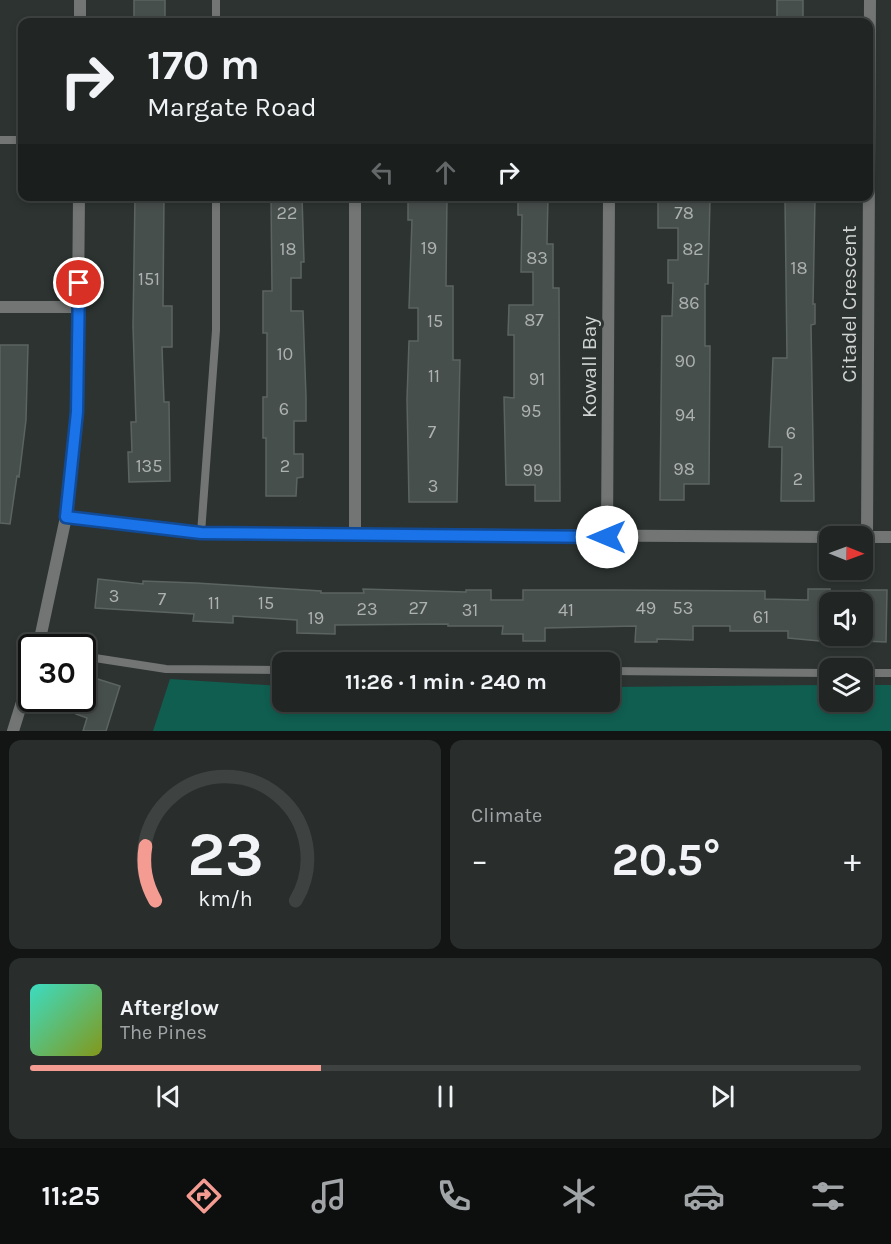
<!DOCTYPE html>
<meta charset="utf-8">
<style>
body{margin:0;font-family:Karla,sans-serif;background:#292e2d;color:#f1f3f6;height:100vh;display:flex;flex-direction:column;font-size:22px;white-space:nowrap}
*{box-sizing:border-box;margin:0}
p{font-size:20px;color:#a2a5a7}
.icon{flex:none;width:33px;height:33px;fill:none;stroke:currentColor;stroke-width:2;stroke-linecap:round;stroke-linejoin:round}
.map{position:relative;height:731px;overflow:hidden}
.drawer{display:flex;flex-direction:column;gap:9px;padding:9px;background:#121514;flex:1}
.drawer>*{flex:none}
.top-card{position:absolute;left:18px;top:18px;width:855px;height:183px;border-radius:12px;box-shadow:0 3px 9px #0003,0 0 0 2px #3e4342;background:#212625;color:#f1f3f6;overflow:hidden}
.needle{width:39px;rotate:91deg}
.tools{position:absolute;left:819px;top:526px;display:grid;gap:12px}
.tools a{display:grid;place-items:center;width:54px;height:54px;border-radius:12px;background:#212625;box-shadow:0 3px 9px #0003,0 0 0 2px #3e4342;font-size:30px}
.speed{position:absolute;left:18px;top:634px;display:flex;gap:12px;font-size:30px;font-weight:700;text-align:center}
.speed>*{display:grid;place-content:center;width:78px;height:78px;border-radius:50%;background:#212625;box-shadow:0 3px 9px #0003,0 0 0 2px #3e4342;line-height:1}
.speed .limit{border:3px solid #111;border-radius:9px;background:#fff;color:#111}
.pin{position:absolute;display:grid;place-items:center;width:51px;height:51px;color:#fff;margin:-26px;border:3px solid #fff;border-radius:50%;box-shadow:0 2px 6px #0007}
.me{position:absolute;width:66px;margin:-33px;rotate:270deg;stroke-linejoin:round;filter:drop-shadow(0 0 4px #0008)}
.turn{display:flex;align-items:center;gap:21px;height:126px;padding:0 30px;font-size:27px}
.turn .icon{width:78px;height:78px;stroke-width:2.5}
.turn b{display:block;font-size:42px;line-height:51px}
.lanes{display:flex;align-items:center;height:57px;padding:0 30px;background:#0003;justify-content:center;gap:30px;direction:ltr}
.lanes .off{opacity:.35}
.big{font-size:45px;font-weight:700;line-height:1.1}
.drawer .widget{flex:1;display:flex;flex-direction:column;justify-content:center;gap:9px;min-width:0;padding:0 21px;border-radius:12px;background:#292e2d}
.drawer .dial{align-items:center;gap:0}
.dial svg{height:156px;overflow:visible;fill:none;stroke:#3e4342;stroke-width:7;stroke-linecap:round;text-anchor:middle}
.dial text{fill:#f1f3f6;stroke:none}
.song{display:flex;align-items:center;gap:18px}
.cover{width:72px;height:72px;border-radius:9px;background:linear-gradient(135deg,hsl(170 70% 55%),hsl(70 70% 35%))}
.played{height:6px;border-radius:3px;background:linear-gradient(90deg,#f59c92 35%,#3e4342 35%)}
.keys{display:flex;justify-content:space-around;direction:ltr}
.heat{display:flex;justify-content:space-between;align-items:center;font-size:33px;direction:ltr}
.drawer .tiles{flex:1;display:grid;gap:9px;grid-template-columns:1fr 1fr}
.widget:last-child{grid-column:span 2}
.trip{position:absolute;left:272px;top:652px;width:348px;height:60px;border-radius:12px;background:#212625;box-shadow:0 3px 9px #0003,0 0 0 2px #3e4342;font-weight:700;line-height:60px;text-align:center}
.menu{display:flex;height:96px;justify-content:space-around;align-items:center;background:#0d0f0f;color:#a2a5a7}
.menu .icon{width:42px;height:42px}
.menu .selected{color:#f59c92}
.menu b{font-size:27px;color:#f1f3f6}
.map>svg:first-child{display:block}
.green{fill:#105e50}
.building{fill:#474f4d;stroke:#5c6462;stroke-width:1.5}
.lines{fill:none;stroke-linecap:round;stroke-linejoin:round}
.lane{stroke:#727574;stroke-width:8}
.street{stroke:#727574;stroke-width:12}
.route-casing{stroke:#114b97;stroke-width:15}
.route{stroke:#1a73e8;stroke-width:10}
.labels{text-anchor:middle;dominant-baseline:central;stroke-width:6;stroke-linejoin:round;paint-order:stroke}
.number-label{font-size:18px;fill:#adb2b1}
.street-label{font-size:21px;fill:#cfd3d2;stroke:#2c3331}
</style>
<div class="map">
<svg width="891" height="731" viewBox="0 0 891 731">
<rect width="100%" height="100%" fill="#2c3331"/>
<polygon class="green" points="170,679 282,686 282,702 609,702 609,687 829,685 830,702 862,702 863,685 891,685 891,731 153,731"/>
<g class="building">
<rect x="134" y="0" width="31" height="22"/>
<rect x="777" y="0" width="26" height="19"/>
<polygon points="135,196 164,196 163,306 172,306 172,347 162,347 164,402 169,402 170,481 129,482 128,452 132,452 131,422 136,422 133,326"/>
<polygon points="271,196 302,196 304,262 301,262 301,278 291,278 291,311 303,311 306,397 306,421 294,421 294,454 303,454 303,477 297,478 296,496 266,496 266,438 263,438 263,397 267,397 267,333 263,333 263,291 272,291"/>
<polygon points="408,196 447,196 446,286 453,286 453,360 460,360 457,502 409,502 407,399 409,341 418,341 418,308 409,308 412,220 408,220"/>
<polygon points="518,196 548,196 547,244 553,244 553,288 559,288 560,501 535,501 535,485 506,485 504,397 514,398 514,335 508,335 509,305 533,305 533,272 521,272 522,215 518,215"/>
<polygon points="658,196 710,199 708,284 705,284 705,346 710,346 709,484 684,484 684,500 660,500 662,316 672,316 673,283 668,283 668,260 678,260 678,228 658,228"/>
<polygon points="785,199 815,199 813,304 815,304 815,324 811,325 814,501 781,501 782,447 769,447 773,358 787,358"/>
<polygon points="0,345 28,345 26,420 19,477 17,476 10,524 0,523"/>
<polygon points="98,579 143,584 143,581 196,583 321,591 321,593 364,593 363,589 466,592 466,590 491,590 491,600 523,600 523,590 614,590 765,591 765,599 808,600 808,589 830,589 830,642 788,638 788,631 730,631 730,626 693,626 693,640 657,639 657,642 635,642 636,626 545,628 545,641 523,641 523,634 502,634 503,626 448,626 448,624 335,625 335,634 297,633 297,620 233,616 233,623 193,621 194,614 95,608"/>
<polygon points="862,590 887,590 886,642 862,641"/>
<polygon points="88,676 120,686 106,731 83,731 87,718 76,714"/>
</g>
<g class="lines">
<g class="lane">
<polyline points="216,0 216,22"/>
<polyline points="0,140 22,140"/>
<polyline points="201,533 216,330 216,196"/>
<polyline points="82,656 166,669 282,670"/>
<polyline points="609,671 830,673"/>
<polyline points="862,673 891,673"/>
</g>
<g class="street">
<polyline points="80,22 80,0"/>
<polyline points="355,196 355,535"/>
<polyline points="0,307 80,307"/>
<polyline points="66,517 201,533 830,537"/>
<polyline points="862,537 891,537"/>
<polyline points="867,537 870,0"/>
<polyline points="607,538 609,196"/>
<polyline points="38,648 66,517 77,412 79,196"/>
<polyline points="13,731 32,670"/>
</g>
</g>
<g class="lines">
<defs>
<polyline id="route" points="79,283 77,412 66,517 201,533 607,537"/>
</defs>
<use href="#route" class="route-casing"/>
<use href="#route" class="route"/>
</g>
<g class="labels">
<g class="number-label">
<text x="287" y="213">22</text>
<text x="684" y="213">78</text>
<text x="429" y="248">19</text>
<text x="288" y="249">18</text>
<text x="693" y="249">82</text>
<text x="537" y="258">83</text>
<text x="799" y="268">18</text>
<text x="149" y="279">151</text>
<text x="689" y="303">86</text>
<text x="534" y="320">87</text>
<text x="435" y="321">15</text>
<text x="285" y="354">10</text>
<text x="685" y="361">90</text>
<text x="434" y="376">11</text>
<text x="537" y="379">91</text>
<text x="284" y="409">6</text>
<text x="531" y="411">95</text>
<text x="685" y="415">94</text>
<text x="432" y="432">7</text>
<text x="791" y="433">6</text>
<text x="149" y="466">135</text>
<text x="285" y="466">2</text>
<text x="684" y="469">98</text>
<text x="533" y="470">99</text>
<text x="798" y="479">2</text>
<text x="433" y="486">3</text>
<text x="114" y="596">3</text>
<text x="162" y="599">7</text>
<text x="214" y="603">11</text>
<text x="266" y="603">15</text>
<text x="418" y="608">27</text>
<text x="646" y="608">49</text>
<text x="683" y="608">53</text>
<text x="367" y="609">23</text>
<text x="470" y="610">31</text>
<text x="566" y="610">41</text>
<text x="761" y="617">61</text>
<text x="316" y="618">19</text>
</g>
<g class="street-label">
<text transform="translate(849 304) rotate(-90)">Citadel Crescent</text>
<text transform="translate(589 367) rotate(-90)">Kowall Bay</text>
</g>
</g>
</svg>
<div class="tools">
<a><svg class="needle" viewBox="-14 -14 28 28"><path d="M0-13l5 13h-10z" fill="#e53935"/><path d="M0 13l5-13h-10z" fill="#a2a5a7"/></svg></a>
<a><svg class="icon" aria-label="sound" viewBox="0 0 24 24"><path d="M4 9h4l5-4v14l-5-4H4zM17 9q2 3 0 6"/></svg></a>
<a><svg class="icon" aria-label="layers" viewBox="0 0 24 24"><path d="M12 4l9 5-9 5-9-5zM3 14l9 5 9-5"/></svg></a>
</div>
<div class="speed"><div class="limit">30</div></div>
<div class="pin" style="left:79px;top:283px;background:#d93025"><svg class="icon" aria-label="arrive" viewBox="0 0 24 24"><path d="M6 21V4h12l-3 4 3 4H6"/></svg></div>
<svg class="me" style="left:607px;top:537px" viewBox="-20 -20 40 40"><circle r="19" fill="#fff"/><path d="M0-13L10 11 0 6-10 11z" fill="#1a73e8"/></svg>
<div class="trip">11:26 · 1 min · 240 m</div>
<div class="top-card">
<div class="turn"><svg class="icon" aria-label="right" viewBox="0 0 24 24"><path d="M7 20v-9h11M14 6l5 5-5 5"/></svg><div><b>170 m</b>Margate Road</div></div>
<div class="lanes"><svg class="icon off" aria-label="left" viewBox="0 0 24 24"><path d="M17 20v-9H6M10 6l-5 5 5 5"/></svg><svg class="icon off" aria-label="ahead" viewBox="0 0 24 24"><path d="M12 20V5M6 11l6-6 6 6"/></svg><svg class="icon" aria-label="right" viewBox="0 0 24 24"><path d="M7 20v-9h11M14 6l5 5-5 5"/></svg></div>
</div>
</div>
<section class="drawer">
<div class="tiles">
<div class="widget dial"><svg viewBox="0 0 100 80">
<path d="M14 69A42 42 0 1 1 86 69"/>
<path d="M14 69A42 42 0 0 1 9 41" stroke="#f59c92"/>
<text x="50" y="56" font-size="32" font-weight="700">23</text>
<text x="50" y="72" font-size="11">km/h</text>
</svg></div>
<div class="widget"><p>Climate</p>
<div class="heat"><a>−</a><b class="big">20.5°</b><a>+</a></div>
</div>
<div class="widget">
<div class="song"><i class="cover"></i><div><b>Afterglow</b><p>The Pines</p></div></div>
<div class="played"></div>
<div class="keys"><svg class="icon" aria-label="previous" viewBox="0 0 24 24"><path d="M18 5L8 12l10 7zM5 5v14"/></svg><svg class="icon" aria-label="pause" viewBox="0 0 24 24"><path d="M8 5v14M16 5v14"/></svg><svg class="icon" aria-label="next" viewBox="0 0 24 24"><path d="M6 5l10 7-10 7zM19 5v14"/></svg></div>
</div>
</div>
</section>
<nav class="menu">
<b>11:25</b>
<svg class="icon selected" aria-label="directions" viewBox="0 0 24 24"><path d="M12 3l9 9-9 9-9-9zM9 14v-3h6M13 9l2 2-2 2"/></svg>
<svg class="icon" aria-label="music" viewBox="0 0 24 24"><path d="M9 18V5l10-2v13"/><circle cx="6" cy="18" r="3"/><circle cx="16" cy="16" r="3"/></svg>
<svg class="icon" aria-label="phone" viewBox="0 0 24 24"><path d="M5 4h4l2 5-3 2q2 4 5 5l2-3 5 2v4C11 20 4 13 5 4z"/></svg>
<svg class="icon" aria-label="climate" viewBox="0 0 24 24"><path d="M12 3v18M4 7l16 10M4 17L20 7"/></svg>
<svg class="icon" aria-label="car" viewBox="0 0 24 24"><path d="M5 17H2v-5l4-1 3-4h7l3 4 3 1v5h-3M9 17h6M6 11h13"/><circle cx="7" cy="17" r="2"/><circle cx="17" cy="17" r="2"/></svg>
<svg class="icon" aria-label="filters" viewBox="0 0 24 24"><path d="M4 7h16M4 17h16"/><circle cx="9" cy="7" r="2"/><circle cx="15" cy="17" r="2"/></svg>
</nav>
